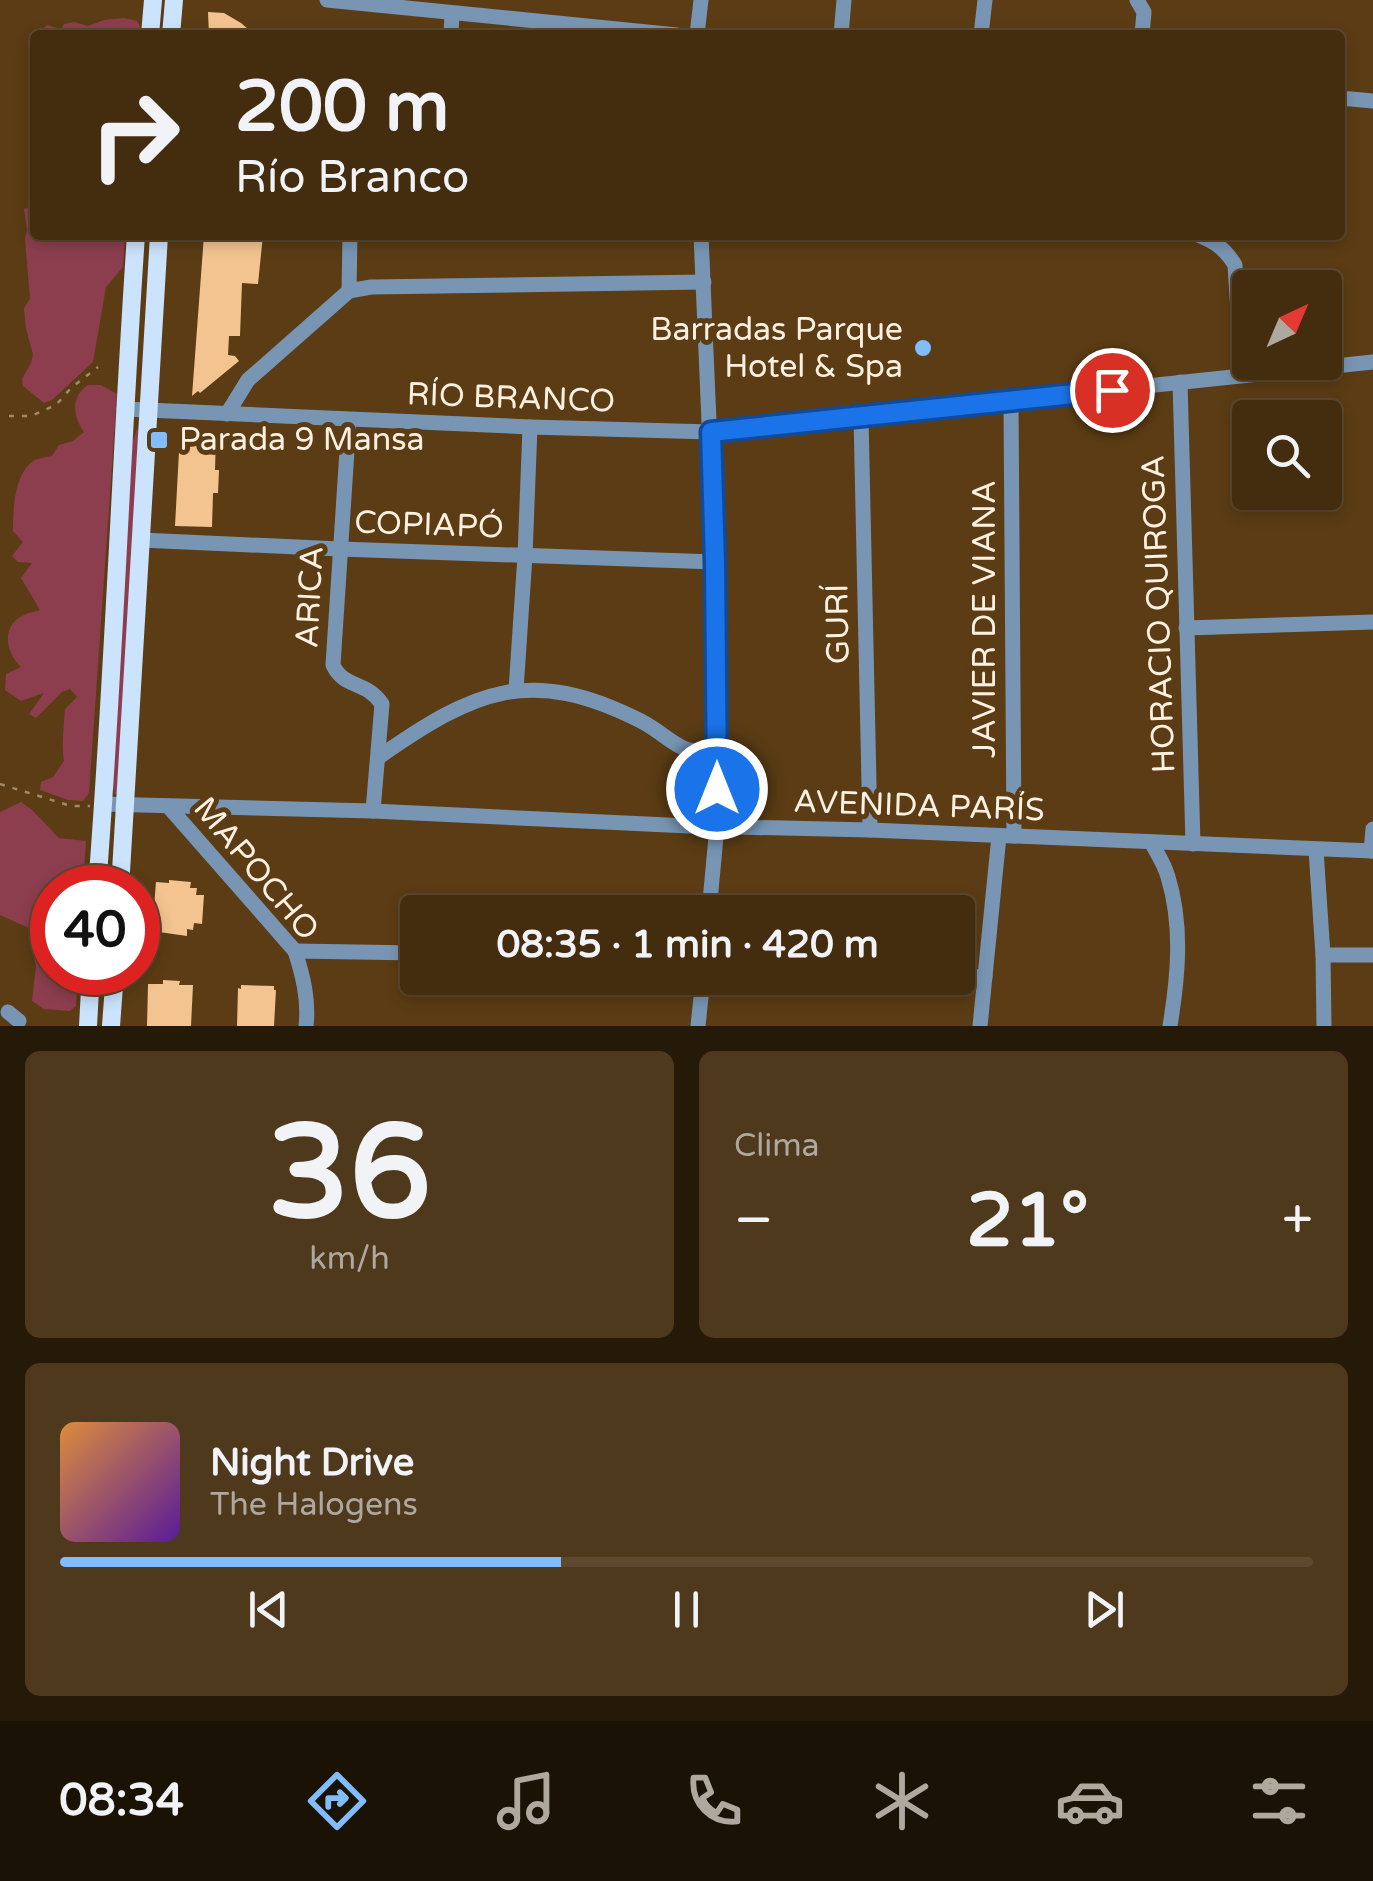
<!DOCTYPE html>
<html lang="es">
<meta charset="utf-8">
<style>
body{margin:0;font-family:"Varela Round",sans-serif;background:#4e391d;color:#f1f3f6;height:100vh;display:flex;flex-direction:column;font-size:38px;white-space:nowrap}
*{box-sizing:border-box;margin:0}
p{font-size:32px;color:#afa89e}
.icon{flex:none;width:55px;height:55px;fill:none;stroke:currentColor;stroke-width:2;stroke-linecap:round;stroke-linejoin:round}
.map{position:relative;height:1026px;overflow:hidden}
.sheet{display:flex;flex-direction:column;gap:25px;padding:25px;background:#251908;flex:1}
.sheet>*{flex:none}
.banner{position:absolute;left:30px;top:30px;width:1315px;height:210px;border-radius:10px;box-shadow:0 5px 15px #0003,0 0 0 2px #5c492f;background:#442d0f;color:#f1f3f6;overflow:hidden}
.needle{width:65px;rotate:44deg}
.buttons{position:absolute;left:1232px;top:270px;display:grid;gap:20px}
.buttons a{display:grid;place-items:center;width:110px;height:110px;border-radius:10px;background:#442d0f;box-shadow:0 5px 15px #0003,0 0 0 2px #5c492f;font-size:50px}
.speed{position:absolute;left:30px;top:865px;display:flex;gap:20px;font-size:50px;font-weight:700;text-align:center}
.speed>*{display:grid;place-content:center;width:130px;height:130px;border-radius:50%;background:#442d0f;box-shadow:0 5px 15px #0003,0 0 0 2px #5c492f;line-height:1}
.speed .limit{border:15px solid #d22;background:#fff;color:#111}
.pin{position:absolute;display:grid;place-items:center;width:85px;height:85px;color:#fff;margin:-42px;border:5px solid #fff;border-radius:50%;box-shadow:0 2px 10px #0007}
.me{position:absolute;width:110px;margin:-55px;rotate:0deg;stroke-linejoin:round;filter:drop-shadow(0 0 8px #0008)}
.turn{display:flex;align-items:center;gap:35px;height:210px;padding:0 40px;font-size:45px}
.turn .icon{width:130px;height:130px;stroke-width:2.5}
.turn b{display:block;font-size:70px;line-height:85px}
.big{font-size:75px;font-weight:800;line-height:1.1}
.sheet .widget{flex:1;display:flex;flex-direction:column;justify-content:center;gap:15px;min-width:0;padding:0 35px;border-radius:15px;background:#4e391d}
.sheet .dial{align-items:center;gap:0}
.dial b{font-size:130px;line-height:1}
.song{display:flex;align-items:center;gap:30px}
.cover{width:120px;height:120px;border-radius:15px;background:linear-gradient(135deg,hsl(30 70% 55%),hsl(270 70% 35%))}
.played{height:10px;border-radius:5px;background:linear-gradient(90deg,#81bdfa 40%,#5c492f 40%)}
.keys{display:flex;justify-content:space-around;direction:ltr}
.heat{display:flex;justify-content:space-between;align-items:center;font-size:55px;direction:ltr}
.sheet .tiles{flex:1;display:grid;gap:25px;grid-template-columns:1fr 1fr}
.widget:last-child{grid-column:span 2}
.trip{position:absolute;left:400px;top:895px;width:575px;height:100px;border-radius:10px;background:#442d0f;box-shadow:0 5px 15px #0003,0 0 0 2px #5c492f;font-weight:800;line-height:100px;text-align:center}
.menu{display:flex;height:160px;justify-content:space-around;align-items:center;background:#1b1206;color:#afa89e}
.menu .icon{width:70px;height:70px}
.menu .current{color:#81bdfa}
.menu b{font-size:45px;color:#f1f3f6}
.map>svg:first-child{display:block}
.green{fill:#8d3e4e}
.building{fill:#f3c48f}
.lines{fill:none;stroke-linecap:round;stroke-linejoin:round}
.path{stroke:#a28a6c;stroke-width:2.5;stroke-dasharray:5 8;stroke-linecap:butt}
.minor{stroke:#7896b4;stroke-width:15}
.major{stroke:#cbe3fc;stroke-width:18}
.route-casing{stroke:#114b97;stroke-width:25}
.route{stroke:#1a73e8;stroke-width:18}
.poi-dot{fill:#81bdfa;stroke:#5b3c14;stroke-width:4}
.labels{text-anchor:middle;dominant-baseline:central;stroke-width:10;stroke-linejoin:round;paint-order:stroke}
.poi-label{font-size:32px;fill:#fff1e1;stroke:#5b3c14;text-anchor:end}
.street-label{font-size:32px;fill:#fff1e1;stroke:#5b3c14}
</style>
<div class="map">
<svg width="1373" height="1026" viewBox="0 0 1373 1026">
<rect width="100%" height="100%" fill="#5b3c14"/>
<g class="green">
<polygon points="124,18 137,21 140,26 139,35 44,35 44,28 47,25 61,29 64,24 74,22 88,26 104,20"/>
<polygon points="35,205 35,235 125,235 123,267 106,287 93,362 52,400 44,403 23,386 22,379 31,363 33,354 26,329 24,308 30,299 25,239 27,230 24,209"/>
<path d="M88 385H101L117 394 89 793 83 801 68 800 40 790 41 782 53 777 64 761C61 744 64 727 65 709L77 697 70 689 62 692 36 718 29 714 44 693 21 701 5 690 6 674 21 667C6 653 0 626 24 615 29 612 35 612 40 610L21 578 32 563 18 562 12 556 23 542 13 531C13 510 14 472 35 460 37 459 50 456 52 456L59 445 73 441 84 432C73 416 70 397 88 385Z"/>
<polygon points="137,429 139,431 118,793 115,795 110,774 132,443"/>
<polygon points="21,802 31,809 59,838 86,841 83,887 52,888 52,972 78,973 76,1006 70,1011 44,1009 32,1001 36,966 30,935 31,929 0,915 0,812"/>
</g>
<g class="building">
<polygon points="208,12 224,13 241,23 255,35 209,35"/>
<polygon points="204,235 263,235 258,284 242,283 240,336 229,336 228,355 235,356 239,361 200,393 198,391 192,396"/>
<polygon points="180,433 216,435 215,470 219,470 218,493 213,493 212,527 175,526"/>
<polygon points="169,880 191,882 190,888 197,888 196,895 204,895 202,924 194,923 193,930 187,929 187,936 152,931 156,882 169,883"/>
<polygon points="163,980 180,981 179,985 193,985 191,1026 147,1026 148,984 163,984"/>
<polygon points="241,985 274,986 274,990 276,990 274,1026 237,1026 238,988 241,989"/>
</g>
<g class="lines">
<g class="path">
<polyline points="9,416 31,416 56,405 71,388 98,367"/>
<polyline points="0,784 71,806 90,806"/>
</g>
<g class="minor">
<polyline points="327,0 677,35"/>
<polyline points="1137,0 1144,12 1142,35"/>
<polyline points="451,35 452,13"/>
<polyline points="697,35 701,0"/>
<polyline points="841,35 844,0"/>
<polyline points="981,35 985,0"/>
<polyline points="1340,98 1373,101"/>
<polyline points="701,235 715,562 717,826 709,912"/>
<path d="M1198 235C1216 242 1225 249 1235 265L1242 375"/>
<polyline points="349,291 371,287 704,282"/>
<polyline points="1180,382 1193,844"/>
<polyline points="1011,402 1014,836"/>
<polyline points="124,409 530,427 711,432 1373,362"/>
<polyline points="227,414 248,380 349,291 350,235"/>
<polyline points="861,417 870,830"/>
<path d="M349 420 333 665C344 689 366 680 382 704L373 811"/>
<polyline points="141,540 340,549 715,562"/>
<polyline points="1186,628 1373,622"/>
<polyline points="516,690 525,556 530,427"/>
<path d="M379 757C475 690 530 665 641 721 673 738 676 755 717 752"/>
<polyline points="103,804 373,811 689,826 870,830 1373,851"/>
<path d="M168 806 295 951C303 976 309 1000 306 1026"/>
<path d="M1151 842C1157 853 1165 865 1168 877 1183 926 1178 977 1170 1026"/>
<polyline points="1316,850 1323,955 1324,1026"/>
<polyline points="1371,851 1373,829"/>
<polyline points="295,951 418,953"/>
<polyline points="1323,955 1373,955"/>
<polyline points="958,975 985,977"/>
<polyline points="8,1012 19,1021"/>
<polyline points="698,1026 703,978"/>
<polyline points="980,1026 999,836"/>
</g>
<g class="major">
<polyline points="150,35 153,0"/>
<polyline points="171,35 174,0"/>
<path d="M97 888C114 670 121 452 136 235"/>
<polyline points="120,888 159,235"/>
<polyline points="88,1026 91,972"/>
<polyline points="111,1026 115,972"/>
</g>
</g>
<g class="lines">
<defs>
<polyline id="route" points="717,789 715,562 711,432 1112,390"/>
</defs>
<use href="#route" class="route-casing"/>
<use href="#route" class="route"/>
</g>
<g class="poi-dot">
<circle cx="923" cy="348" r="10"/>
<rect x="149" y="430" width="20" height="20" rx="5"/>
</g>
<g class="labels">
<g class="poi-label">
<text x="903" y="330">Barradas Parque<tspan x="903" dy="37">Hotel &amp; Spa</tspan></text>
<text x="179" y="440" text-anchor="start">Parada 9 Mansa</text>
</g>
<g class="street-label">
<text transform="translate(511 398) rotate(2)">RÍO BRANCO</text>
<text transform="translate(429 525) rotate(2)">COPIAPÓ</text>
<text transform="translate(310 597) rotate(-87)">ARICA</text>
<text transform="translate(1159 614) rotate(-92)">HORACIO QUIROGA</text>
<text transform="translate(985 619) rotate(-90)">JAVIER DE VIANA</text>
<text transform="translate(838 624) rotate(-91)">GURÍ</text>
<text transform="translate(919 806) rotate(2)">AVENIDA PARÍS</text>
<text transform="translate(256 869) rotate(50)">MAPOCHO</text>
</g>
</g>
</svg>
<div class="buttons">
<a><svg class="needle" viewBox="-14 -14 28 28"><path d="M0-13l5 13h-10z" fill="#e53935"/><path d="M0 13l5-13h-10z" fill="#afa89e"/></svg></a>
<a><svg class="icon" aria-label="search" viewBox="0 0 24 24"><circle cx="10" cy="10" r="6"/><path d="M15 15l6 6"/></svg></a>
</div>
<div class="speed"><div class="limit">40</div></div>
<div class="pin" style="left:1112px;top:390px;background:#d93025"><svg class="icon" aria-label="arrive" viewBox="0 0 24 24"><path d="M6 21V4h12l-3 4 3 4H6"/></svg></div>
<svg class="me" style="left:717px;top:789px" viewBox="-20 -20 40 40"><circle r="17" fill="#1a73e8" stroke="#fff" stroke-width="3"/><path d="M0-11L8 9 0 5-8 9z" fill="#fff"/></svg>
<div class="trip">08:35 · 1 min · 420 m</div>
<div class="banner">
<div class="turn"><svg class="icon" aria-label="right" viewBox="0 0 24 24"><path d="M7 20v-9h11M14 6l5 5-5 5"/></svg><div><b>200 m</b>Río Branco</div></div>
</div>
</div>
<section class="sheet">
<div class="tiles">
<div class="widget dial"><b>36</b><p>km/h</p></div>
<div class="widget"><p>Clima</p>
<div class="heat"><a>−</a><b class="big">21°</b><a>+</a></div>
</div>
<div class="widget">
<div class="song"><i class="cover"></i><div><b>Night Drive</b><p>The Halogens</p></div></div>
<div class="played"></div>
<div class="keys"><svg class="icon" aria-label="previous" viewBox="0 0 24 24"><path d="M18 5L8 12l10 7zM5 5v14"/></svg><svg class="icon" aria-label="pause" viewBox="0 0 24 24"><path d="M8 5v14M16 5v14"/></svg><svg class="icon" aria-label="next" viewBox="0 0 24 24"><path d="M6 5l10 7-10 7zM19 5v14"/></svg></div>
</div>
</div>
</section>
<nav class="menu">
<b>08:34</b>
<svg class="icon current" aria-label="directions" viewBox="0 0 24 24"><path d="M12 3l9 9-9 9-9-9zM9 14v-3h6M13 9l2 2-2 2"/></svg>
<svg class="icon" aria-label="music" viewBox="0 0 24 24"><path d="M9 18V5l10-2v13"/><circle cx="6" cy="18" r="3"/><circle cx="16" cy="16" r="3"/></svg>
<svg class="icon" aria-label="phone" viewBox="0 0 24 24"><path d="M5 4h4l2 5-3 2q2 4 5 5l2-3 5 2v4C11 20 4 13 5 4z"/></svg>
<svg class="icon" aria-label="climate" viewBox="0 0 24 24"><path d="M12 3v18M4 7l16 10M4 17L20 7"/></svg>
<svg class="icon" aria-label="car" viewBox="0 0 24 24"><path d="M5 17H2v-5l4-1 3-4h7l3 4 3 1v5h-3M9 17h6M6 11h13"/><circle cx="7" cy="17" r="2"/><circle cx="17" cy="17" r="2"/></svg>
<svg class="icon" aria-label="filters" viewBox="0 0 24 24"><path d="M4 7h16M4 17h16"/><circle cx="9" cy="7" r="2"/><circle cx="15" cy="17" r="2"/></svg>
</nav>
